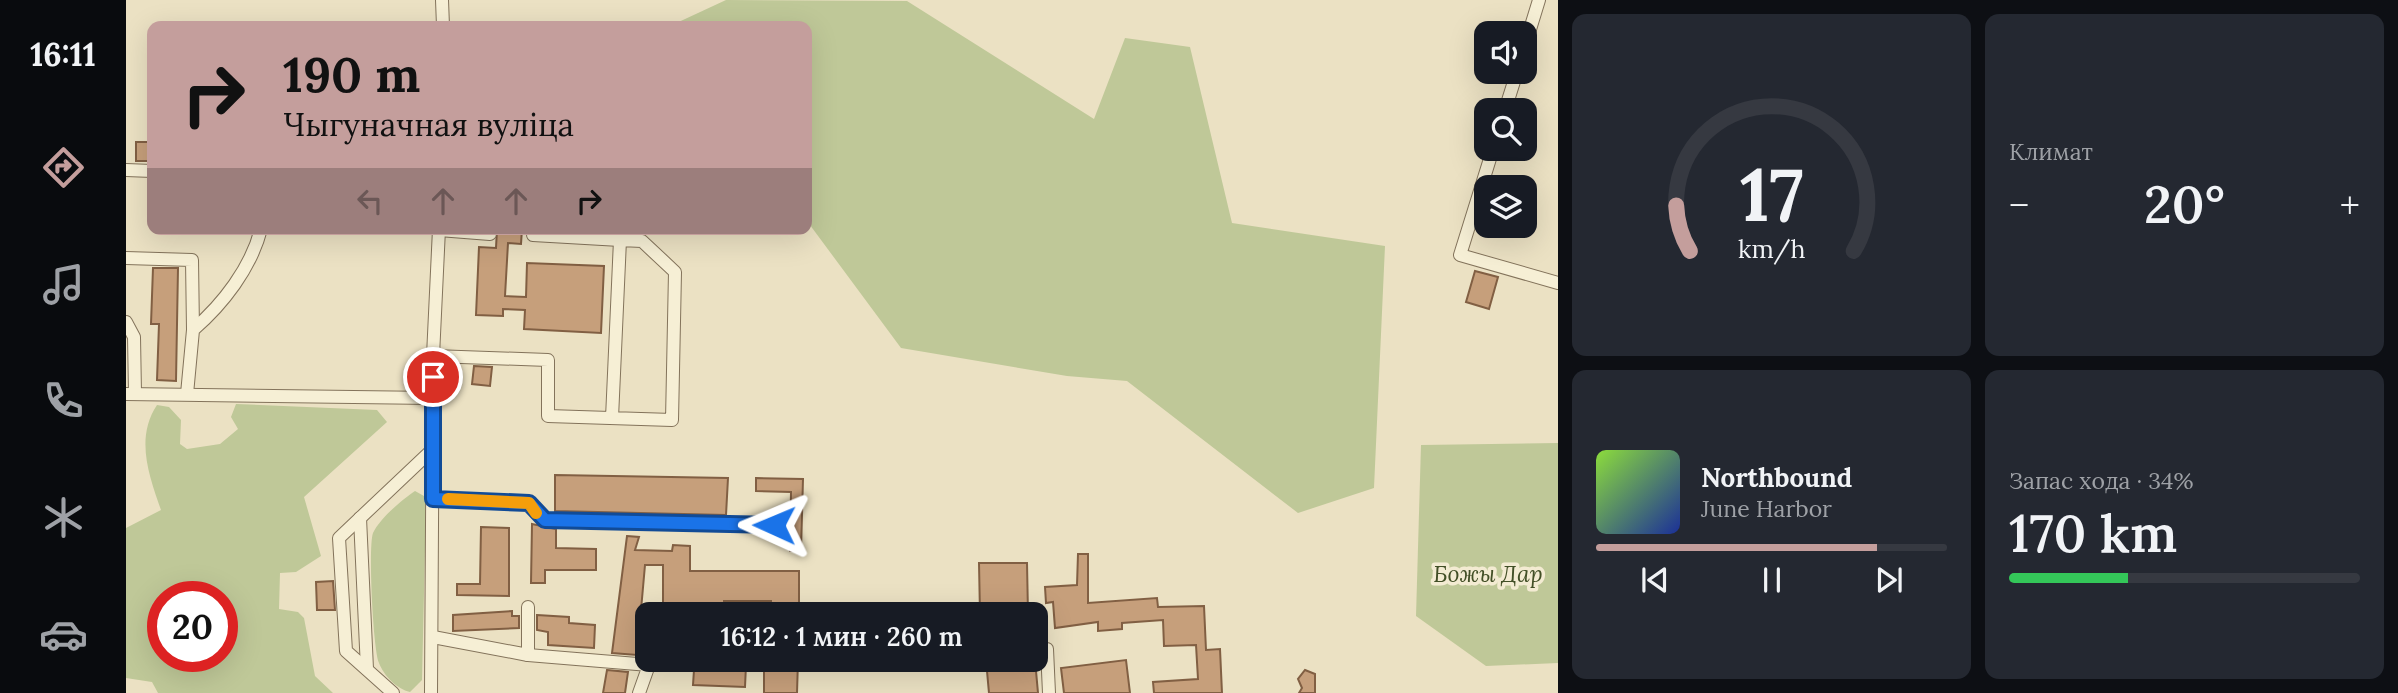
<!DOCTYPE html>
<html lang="ru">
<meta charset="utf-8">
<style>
body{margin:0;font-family:Lora,serif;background:#242831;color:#f1f3f6;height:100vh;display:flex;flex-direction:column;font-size:26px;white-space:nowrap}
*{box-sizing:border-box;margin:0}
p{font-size:23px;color:#9ea1a6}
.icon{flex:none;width:38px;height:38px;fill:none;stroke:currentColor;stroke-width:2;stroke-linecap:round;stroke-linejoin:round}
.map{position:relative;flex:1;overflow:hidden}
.panel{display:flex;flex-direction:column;gap:14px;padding:14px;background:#0d0f14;width:840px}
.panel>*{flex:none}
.top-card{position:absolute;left:21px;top:21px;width:665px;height:214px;border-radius:14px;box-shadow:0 7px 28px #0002;background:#c49e9c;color:#111;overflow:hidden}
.buttons{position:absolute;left:1348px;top:21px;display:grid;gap:14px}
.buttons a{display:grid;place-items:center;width:63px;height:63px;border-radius:14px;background:#171b24;box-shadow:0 7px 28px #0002;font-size:35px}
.speed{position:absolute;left:21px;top:581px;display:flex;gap:14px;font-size:35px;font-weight:700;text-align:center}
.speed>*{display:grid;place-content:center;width:91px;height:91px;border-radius:50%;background:#171b24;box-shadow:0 7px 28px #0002;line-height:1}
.speed .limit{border:10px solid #d22;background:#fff;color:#111}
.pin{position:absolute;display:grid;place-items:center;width:60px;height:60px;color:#fff;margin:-30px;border:4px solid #fff;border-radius:50%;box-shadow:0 2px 7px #0007}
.me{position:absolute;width:77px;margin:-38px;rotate:271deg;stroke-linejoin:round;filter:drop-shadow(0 0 5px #0008)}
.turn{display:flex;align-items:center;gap:24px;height:147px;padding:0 21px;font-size:32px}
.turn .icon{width:91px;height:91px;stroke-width:2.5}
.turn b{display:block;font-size:49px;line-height:60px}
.lanes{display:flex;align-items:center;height:66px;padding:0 21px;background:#0003;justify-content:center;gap:35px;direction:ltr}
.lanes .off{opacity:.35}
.big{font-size:52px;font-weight:600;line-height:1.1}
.panel .widget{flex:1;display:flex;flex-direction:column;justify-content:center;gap:10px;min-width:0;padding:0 24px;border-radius:14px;background:#242831}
.panel .dial{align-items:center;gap:0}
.dial svg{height:182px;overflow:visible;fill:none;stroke:#363941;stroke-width:7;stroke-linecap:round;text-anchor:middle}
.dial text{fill:#f1f3f6;stroke:none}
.song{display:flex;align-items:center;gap:21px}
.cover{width:84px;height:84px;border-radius:10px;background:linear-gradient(135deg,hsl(90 70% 55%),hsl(230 70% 35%))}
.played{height:7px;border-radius:4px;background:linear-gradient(90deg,#c49e9c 80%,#363941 80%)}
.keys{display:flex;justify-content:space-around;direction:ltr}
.heat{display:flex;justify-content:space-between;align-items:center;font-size:38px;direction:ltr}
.charge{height:10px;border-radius:5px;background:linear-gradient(90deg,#34c759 34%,#363941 0)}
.panel .tiles{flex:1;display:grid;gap:14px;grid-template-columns:repeat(2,1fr)}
.trip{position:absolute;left:509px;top:602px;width:413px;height:70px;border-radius:14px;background:#171b24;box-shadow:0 7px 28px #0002;font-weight:600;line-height:70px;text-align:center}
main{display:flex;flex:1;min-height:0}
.dock{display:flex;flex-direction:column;width:126px;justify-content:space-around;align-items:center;background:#090b0e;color:#9ea1a6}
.dock .icon{width:49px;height:49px}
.dock .current{color:#c49e9c}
.dock b{font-size:32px;color:#f1f3f6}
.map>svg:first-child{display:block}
.green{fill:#bfc898;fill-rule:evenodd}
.building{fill:#c69f7b;stroke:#815f43;stroke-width:2}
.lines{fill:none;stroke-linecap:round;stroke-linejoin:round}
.minor-casing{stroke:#83735b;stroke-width:14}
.minor{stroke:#f6efd5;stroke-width:12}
.route-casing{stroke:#114b97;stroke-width:18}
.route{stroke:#1a73e8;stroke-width:12}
.slow{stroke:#f59e0b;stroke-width:12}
.labels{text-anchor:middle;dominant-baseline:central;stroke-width:7;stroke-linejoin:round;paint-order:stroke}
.park-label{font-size:23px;font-style:italic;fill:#424f26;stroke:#f3ebd2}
</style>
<main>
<nav class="dock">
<b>16:11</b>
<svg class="icon current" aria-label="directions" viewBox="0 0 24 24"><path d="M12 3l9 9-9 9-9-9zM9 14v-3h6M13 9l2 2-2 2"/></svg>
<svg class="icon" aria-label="music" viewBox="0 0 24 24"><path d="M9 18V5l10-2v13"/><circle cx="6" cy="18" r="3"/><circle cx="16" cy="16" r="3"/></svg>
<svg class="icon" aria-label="phone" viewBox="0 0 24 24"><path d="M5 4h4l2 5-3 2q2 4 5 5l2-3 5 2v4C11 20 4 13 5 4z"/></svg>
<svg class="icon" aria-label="climate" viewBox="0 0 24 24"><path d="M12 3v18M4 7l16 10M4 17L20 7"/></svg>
<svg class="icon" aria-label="car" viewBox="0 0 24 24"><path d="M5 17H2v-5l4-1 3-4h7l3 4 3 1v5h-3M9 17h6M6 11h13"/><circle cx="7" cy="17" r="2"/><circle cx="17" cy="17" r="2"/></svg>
</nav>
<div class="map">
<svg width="1432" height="693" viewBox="0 0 1432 693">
<rect width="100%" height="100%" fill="#ebe1c3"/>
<g class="green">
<polygon points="600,0 781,1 968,119 999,38 1064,47 1106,223 1259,246 1248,488 1172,513 1001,381 941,376 775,348 681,221 681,26 544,26"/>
<path d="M110 404 251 410 261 422 178 497 195 556 170 572 154 573 153 609 172 612 178 618 189 676 207 693H224H32L26 682 0 678V528L35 510C23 476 9 438 31 405L43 407 55 420 54 444 61 449 94 444 112 429 105 417ZM37 597H96V656H37Z"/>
<polygon points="1432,443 1432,663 1360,666 1290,616 1295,445"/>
<path d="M289 491 298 496 300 504 296 680 284 692C271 689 258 676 253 663 247 649 242 547 247 533 254 518 276 500 289 491Z"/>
</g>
<g class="building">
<rect x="10" y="142" width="16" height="19"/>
<polygon points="371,229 396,229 395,244 382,243 379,296 400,297 401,263 478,266 475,333 398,329 399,310 377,309 377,316 350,315 353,247 370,248"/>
<polygon points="27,268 52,268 50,381 31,380 33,324 25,324"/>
<polygon points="1349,271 1372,277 1363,309 1340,302"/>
<polygon points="348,366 366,367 364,386 346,384"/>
<polygon points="429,475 602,478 600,515 429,511"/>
<polygon points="630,478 677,479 675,551 664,551 665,492 630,491"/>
<polygon points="406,524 430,529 430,548 470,549 470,570 419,570 419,583 405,583"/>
<polygon points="355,527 383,528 383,596 331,595 331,584 354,584"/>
<polygon points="501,536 513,537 509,550 546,551 547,545 564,546 564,571 673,571 673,614 645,614 645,601 598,601 598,608 537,608 537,565 519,565 511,655 486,653"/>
<polygon points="952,554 962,554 962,603 1031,598 1032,607 1078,606 1080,650 1094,649 1096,693 1028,693 1027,682 1072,679 1070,645 1038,646 1037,620 996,623 996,629 972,631 972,622 929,628 927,602 920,603 919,587 951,585"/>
<polygon points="853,563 901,563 902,614 854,614"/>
<polygon points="207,581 209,610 191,610 190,582"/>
<polygon points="386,611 386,616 393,616 393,628 327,631 327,615"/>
<polygon points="411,615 443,617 443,623 469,625 468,648 422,645 422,632 411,630"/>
<polygon points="638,660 672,660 671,693 638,693"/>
<polygon points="860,660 909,660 912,693 863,693"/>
<polygon points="1000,660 1004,693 938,693 935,668"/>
<polygon points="582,664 620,665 619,687 567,685 568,670 582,670"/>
<polygon points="481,670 502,672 499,693 477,693"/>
<polygon points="1179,670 1189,674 1189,693 1173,693 1176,688 1172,679"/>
</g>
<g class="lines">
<defs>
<g id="minor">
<polyline points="316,0 317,26"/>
<polyline points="1398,49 1413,0"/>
<polyline points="1379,110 1391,72"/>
<polyline points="1367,149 1334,255 1432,283"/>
<polyline points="0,170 26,171"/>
<polyline points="313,230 364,234"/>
<polyline points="407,235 494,240"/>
<polyline points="0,258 66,260 67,330"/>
<polyline points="0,322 8,337 9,393"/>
<polyline points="307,356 422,360 422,416 546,420 549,272 516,241 494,240 486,418"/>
<polyline points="0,394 307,398"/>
<path d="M61 394 67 330C97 304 125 268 135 229"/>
<polyline points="308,499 403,503 419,520 648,525"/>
<polyline points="234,518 241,669"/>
<polyline points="307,637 402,655 402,607"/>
<polyline points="921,649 923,693"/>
<polyline points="402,655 523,665 513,693"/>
<polyline points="267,693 220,651 213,538 307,449"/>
<polyline points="305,693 307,356 313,229"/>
</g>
</defs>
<use href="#minor" class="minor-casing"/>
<use href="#minor" class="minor"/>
</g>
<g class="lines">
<defs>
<polyline id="route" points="307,377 307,499 403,503 419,520 648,525"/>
</defs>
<use href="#route" class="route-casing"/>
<use href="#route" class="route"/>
<polyline class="slow" points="322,499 403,503 410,513"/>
</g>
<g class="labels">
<g class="park-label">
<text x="1362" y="573">Божы Дар</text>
</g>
</g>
</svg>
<div class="buttons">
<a><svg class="icon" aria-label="sound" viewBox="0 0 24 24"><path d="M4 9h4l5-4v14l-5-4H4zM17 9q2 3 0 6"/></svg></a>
<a><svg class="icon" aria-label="search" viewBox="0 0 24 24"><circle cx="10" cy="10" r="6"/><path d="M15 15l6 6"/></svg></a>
<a><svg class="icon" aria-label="layers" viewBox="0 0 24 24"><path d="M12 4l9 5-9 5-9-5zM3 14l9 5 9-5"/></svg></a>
</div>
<div class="speed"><div class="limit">20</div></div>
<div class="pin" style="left:307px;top:377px;background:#d93025"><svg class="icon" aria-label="arrive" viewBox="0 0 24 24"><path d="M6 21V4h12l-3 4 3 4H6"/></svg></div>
<svg class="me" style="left:648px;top:525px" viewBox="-20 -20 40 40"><path d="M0-17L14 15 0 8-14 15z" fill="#1a73e8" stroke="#fff" stroke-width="4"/></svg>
<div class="trip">16:12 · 1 мин · 260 m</div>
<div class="top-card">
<div class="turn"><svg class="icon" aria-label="right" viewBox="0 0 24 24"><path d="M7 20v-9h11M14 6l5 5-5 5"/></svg><div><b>190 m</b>Чыгуначная вуліца</div></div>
<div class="lanes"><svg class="icon off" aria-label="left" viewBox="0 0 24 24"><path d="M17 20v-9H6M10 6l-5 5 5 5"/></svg><svg class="icon off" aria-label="ahead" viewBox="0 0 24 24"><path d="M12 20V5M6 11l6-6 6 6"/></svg><svg class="icon off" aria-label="ahead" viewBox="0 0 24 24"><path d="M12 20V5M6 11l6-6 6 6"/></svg><svg class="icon" aria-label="right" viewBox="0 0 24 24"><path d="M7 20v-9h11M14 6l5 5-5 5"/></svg></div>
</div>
</div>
<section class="panel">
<div class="tiles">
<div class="widget dial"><svg viewBox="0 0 100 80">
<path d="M14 69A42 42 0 1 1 86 69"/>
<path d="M14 69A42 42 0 0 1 8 49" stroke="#c49e9c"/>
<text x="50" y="56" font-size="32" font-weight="700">17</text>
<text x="50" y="72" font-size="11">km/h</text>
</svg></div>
<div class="widget"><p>Климат</p>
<div class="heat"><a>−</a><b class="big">20°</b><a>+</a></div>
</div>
<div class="widget">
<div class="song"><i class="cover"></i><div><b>Northbound</b><p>June Harbor</p></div></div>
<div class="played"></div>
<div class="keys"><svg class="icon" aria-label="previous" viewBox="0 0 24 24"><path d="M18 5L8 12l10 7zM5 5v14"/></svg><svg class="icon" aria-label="pause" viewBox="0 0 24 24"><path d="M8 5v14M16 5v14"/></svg><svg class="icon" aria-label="next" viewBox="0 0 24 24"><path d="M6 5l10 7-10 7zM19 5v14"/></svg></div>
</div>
<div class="widget"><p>Запас хода · 34%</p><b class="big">170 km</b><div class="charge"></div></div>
</div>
</section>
</main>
